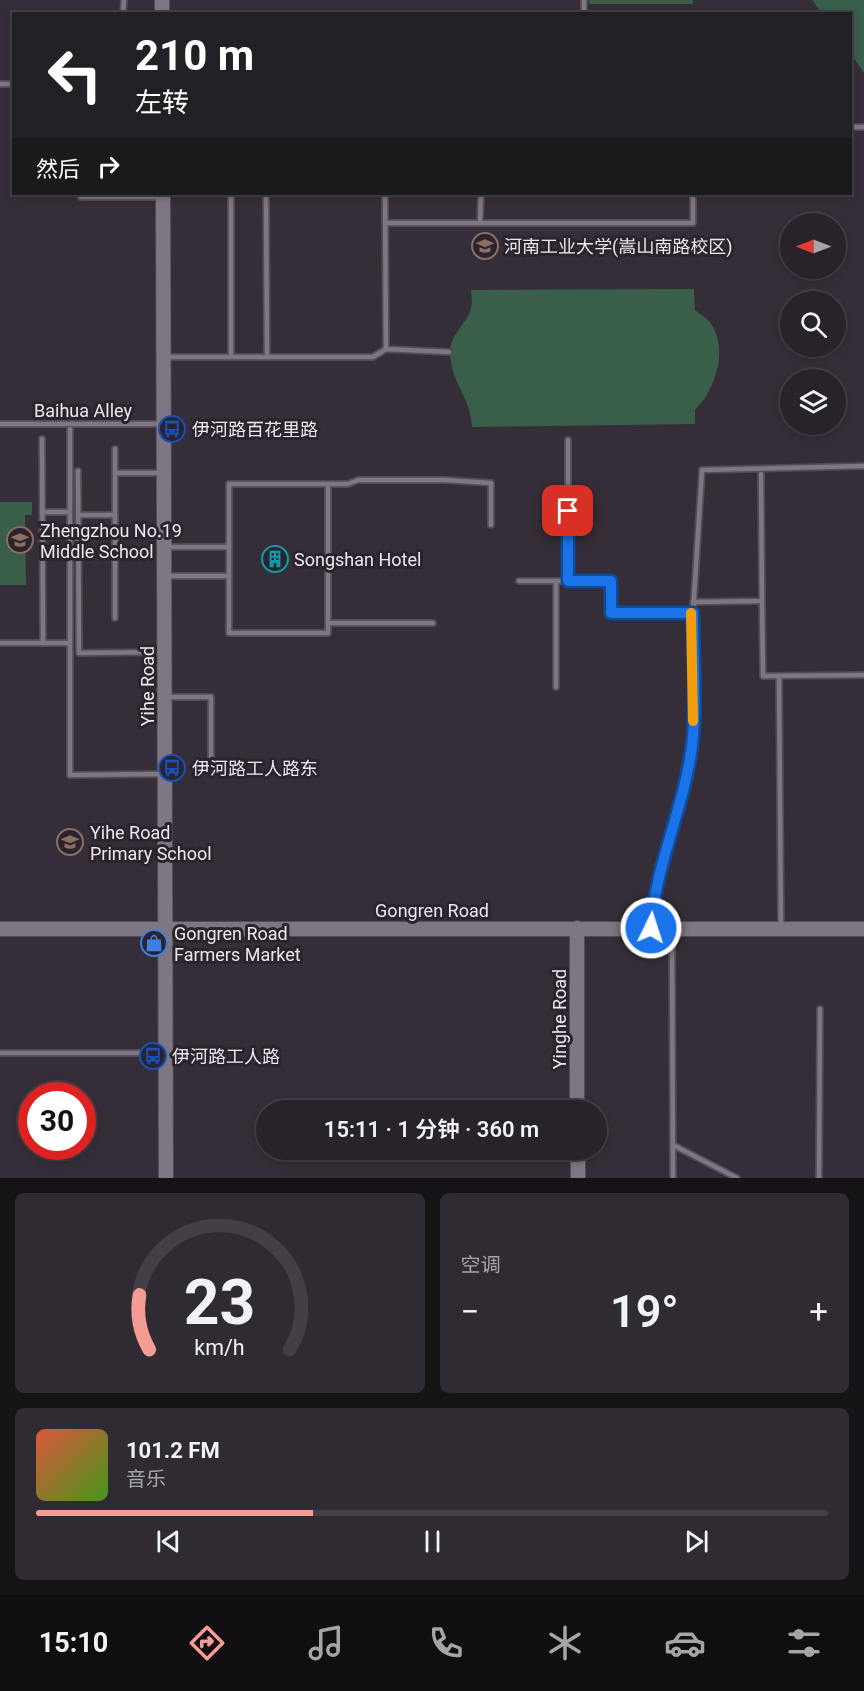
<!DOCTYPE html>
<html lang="zh">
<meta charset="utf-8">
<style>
body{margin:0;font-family:Roboto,"Noto Sans SC",sans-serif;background:#302a32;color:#f1f3f6;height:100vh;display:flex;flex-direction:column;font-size:22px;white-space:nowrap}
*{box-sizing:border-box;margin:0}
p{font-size:20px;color:#a5a4a8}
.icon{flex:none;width:33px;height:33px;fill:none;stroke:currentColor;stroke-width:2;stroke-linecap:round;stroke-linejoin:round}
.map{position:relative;height:1178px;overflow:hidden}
.sheet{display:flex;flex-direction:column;gap:15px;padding:15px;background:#161317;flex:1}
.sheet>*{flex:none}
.banner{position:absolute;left:12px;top:12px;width:840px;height:183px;border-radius:0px;box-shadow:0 3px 9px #0003,0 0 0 2px #443f47;background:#202124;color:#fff;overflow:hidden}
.needle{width:39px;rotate:270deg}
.tools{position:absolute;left:780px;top:213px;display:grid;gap:12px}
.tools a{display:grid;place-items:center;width:66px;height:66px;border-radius:50%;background:#28222a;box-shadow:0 3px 9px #0003,0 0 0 2px #443f47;font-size:30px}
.speed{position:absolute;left:18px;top:1082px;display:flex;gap:12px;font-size:30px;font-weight:700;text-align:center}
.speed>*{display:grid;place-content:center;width:78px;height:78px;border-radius:50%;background:#28222a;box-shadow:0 3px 9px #0003,0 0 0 2px #443f47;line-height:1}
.speed .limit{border:9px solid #d22;background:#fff;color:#111}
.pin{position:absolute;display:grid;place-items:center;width:51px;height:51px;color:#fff;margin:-26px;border-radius:12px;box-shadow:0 3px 9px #0006}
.me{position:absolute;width:66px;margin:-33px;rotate:4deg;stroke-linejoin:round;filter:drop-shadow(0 0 4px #0008)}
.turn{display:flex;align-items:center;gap:21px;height:126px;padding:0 24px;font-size:27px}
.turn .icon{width:78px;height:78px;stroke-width:2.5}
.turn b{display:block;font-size:42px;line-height:51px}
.then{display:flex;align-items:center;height:57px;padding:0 24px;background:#0003;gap:12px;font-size:22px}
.big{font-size:45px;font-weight:600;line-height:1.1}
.sheet .widget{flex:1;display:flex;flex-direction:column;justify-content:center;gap:9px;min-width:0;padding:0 21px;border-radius:9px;background:#302a32}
.sheet .dial{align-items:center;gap:0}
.dial svg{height:156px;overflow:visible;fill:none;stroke:#443f47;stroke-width:7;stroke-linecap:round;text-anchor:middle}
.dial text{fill:#f1f3f6;stroke:none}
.song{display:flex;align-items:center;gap:18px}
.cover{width:72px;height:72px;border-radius:9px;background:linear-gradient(135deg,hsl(10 70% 55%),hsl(100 70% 35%))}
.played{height:6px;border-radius:3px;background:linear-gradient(90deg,#f59c95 35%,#443f47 35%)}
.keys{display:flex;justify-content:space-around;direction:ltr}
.heat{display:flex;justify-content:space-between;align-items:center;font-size:33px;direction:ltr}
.sheet .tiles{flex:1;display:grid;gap:15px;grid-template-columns:1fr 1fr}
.widget:last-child{grid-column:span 2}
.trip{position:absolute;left:256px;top:1100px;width:351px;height:60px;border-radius:30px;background:#28222a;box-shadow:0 3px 9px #0003,0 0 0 2px #443f47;font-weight:600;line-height:60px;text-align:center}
.menu{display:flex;height:96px;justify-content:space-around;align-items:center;background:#100e11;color:#a5a4a8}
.menu .icon{width:42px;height:42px}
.menu .on{color:#f59c95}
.menu b{font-size:27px;color:#f1f3f6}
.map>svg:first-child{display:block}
.green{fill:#395e4a}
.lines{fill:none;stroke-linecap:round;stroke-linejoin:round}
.lane-casing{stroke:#534c55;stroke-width:8}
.street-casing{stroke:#534c55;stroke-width:12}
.secondary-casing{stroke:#534c55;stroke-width:16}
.lane{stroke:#7e7682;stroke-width:4.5}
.street{stroke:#7e7682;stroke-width:9}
.secondary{stroke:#7e7682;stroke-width:14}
.route-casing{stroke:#114b97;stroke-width:15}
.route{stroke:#1a73e8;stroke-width:10}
.slow{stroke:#f59e0b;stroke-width:10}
.labels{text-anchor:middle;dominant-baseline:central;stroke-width:6;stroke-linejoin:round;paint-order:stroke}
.poi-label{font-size:18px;fill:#ece7ee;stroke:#2b242e;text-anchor:start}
.street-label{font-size:18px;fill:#ece7ee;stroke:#2b242e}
</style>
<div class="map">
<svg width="864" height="1178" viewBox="0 0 864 1178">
<rect width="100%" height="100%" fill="#352e38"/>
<g class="green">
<rect x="589" y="0" width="104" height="4"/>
<polygon points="812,0 864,0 864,73 851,54 850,14 822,13"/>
<path d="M694 289 695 310C700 314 706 318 710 322 729 349 716 389 695 410V424L472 427C472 401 451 382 450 354 449 335 467 324 471 308 473 303 471 295 471 290Z"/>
<polygon points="0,502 32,502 32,515 25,515 26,585 0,585"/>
</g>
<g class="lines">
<defs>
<g id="lane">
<polyline points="584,0 584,14"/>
<polyline points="123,14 124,0"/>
<polyline points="0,84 14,84"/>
<polyline points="850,127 864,127"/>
<polyline points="231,194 231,357"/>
<polyline points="266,194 267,357"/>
<polyline points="385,194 386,349"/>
<polyline points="81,197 162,197"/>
<polyline points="385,223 693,223 693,194"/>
<polyline points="480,223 481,194"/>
<polyline points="165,357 373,357 386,349 449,352"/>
<polyline points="0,424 162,424"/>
<polyline points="70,429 70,775 163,774"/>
<polyline points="42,439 43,643"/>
<polyline points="115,449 115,618"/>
<polyline points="78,471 79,653 161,652"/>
<polyline points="115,473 163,473"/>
<rect x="229" y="484" width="99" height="149"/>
<polyline points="328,484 348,484 358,480 445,480 491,483 491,525"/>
<polyline points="42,512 70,512"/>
<polyline points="78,515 115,515"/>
<polyline points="165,547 229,547"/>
<polyline points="166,576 229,576"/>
<polyline points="519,581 611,581 611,613 693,613 702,470 864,466"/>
<polyline points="568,581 568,440"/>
<polyline points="762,601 763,676 864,675"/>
<polyline points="693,602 762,601 761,474"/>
<polyline points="328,623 433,623"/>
<polyline points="0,643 70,643"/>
<polyline points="779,676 781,928"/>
<polyline points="556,687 556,581"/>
<polyline points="165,697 211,697 211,757"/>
<polyline points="672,932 673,1178"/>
<polyline points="0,1053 162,1053"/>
<polyline points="673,1145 737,1178"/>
<polyline points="819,1178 820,1009"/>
</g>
<path id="street" d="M651 928C655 866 684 808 692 746 697 706 693 655 693 613"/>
<g id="secondary">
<polyline points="162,0 162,14"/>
<polyline points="163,194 166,1178"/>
<polyline points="577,928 577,1110"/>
<polyline points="0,929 864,929"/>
<polyline points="578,1149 578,1178"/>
</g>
</defs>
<use href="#lane" class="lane-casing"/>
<use href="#street" class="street-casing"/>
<use href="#secondary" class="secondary-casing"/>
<use href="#lane" class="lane"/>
<use href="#street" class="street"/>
<use href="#secondary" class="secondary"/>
</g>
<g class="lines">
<defs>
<path id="route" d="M568 511V581H611V613H693C693 654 697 707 692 746 684 808 655 866 651 928"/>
</defs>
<use href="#route" class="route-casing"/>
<use href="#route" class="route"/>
<polyline class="slow" points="691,613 693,721"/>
</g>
<defs>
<symbol id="university-ring" viewBox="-11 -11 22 22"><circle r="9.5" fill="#2b242e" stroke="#8d6e63" stroke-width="1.5"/><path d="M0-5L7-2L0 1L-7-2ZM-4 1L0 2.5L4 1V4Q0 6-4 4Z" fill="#8d6e63"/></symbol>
<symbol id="bus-ring" viewBox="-11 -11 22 22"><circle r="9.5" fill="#2b242e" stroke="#1a4fb4" stroke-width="1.5"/><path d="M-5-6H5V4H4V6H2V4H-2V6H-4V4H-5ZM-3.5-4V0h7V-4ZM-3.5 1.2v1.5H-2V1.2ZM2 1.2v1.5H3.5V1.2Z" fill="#1a4fb4"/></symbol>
<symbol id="school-ring" viewBox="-11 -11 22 22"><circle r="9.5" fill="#2b242e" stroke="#8d6e63" stroke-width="1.5"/><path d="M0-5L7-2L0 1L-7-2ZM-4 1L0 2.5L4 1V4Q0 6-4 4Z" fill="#8d6e63"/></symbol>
<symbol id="building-ring" viewBox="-11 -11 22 22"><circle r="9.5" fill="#2b242e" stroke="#0f9aa8" stroke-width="1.5"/><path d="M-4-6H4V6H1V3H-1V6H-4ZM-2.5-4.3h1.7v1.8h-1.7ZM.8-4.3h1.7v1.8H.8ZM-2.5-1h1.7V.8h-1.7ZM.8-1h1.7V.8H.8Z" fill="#0f9aa8"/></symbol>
<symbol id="shop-ring" viewBox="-11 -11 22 22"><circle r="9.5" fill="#2b242e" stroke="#3f7fe0" stroke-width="1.5"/><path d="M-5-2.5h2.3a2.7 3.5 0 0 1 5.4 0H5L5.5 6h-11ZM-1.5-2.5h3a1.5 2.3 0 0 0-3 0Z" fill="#3f7fe0"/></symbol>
</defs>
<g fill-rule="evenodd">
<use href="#university-ring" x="470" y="231" width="30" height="30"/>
<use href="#bus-ring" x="157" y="414" width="30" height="30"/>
<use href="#school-ring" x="5" y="525" width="30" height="30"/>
<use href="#building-ring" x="260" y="544" width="30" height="30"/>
<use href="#bus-ring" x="157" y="753" width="30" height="30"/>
<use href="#school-ring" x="55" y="827" width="30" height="30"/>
<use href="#shop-ring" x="139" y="928" width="30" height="30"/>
<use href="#bus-ring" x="138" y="1041" width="30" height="30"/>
</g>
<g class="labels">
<g class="poi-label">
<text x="504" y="246">河南工业大学(嵩山南路校区)</text>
<text x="192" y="429">伊河路百花里路</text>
<text x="40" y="530">Zhengzhou No.19<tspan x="40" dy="21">Middle School</tspan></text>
<text x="294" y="559">Songshan Hotel</text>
<text x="192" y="768">伊河路工人路东</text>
<text x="90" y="832">Yihe Road<tspan x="90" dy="21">Primary School</tspan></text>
<text x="174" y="933">Gongren Road<tspan x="174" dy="21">Farmers Market</tspan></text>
<text x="172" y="1056">伊河路工人路</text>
</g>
<g class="street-label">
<text x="83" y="410">Baihua Alley</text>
<text transform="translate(147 686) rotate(-90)">Yihe Road</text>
<text x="432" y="910">Gongren Road</text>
<text transform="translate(559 1019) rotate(-90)">Yinghe Road</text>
</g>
</g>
</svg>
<div class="tools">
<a><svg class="needle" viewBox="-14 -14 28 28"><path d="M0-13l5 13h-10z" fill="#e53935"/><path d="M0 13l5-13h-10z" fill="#a5a4a8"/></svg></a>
<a><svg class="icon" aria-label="search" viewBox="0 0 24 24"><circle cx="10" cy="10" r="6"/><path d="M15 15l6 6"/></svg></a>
<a><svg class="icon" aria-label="layers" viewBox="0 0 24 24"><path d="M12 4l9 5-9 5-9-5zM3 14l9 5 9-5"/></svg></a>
</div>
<div class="speed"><div class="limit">30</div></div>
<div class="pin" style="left:568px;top:511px;background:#d93025"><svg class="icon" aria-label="arrive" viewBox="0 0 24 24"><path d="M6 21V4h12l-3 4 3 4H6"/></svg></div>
<svg class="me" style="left:651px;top:928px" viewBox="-20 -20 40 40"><circle r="17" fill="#1a73e8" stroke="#fff" stroke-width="3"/><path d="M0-11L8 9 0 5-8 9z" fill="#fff"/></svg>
<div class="trip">15:11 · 1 分钟 · 360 m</div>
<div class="banner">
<div class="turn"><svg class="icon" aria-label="left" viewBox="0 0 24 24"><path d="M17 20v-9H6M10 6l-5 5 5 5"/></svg><div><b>210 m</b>左转</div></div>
<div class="then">然后<svg class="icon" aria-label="right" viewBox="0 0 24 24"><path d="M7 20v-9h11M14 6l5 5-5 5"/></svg></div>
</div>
</div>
<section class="sheet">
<div class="tiles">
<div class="widget dial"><svg viewBox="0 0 100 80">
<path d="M14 69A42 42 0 1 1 86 69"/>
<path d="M14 69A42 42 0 0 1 9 41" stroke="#f59c95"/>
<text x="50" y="56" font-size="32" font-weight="700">23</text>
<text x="50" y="72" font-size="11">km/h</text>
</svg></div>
<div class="widget"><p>空调</p>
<div class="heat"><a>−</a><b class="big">19°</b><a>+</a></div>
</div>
<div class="widget">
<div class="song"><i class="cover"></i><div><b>101.2 FM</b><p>音乐</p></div></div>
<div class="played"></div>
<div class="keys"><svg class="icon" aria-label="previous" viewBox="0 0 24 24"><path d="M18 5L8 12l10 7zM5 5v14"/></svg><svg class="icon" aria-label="pause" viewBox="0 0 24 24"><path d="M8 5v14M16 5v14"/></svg><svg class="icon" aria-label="next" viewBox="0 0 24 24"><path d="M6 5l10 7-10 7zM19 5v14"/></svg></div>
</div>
</div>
</section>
<nav class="menu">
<b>15:10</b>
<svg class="icon on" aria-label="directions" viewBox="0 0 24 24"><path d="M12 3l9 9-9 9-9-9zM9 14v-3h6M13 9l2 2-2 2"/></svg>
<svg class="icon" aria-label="music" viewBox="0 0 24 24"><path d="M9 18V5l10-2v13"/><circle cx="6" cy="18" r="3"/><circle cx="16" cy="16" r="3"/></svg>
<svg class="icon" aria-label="phone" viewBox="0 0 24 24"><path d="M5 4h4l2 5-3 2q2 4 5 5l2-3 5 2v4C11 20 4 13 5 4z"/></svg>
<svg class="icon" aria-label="climate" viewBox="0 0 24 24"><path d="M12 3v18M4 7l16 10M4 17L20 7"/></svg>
<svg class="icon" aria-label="car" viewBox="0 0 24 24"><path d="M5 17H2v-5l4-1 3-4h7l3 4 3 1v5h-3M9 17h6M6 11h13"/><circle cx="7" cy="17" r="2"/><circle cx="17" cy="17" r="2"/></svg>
<svg class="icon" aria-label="filters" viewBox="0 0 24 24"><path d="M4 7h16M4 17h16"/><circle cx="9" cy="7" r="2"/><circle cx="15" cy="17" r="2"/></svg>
</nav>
